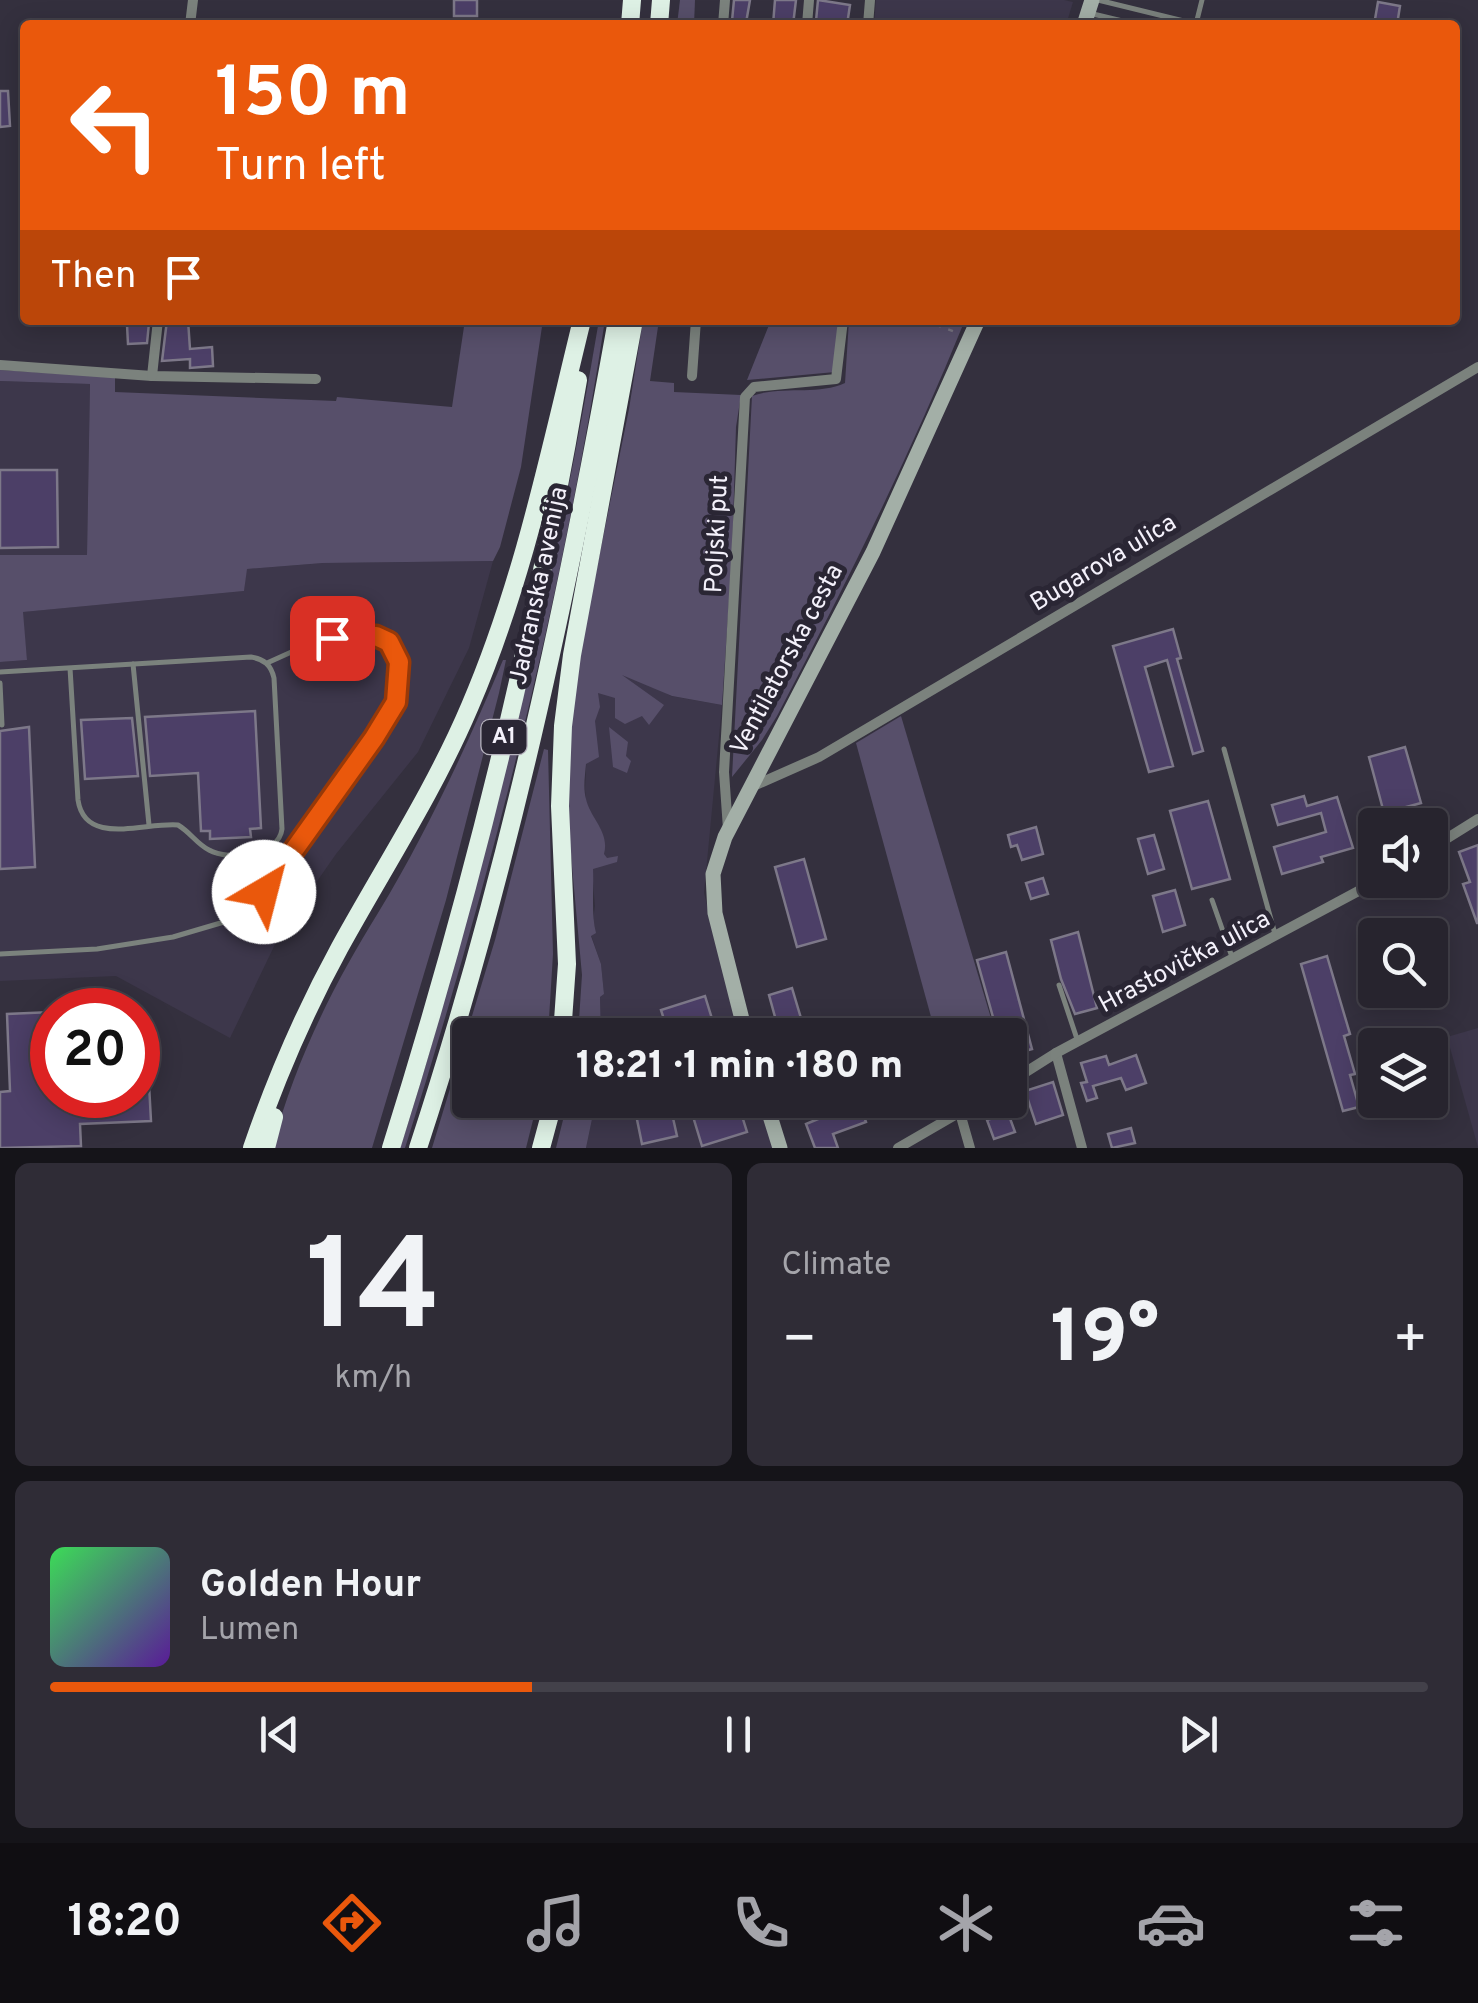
<!DOCTYPE html>
<meta charset="utf-8">
<style>
body{margin:0;font-family:Overpass,sans-serif;background:#2f2c36;color:#f1f3f6;height:100vh;display:flex;flex-direction:column;font-size:38px;white-space:nowrap}
*{box-sizing:border-box;margin:0}
p{font-size:32px;color:#a4a4aa}
.icon{flex:none;width:55px;height:55px;fill:none;stroke:currentColor;stroke-width:2;stroke-linecap:round;stroke-linejoin:round}
.map{position:relative;height:1148px;overflow:hidden}
.side{display:flex;flex-direction:column;gap:15px;padding:15px;background:#151419;flex:1}
.side>*{flex:none}
.top-card{position:absolute;left:20px;top:20px;width:1440px;height:305px;border-radius:10px;box-shadow:0 5px 25px #0003,0 0 0 2px #43414a;background:#ea580c;color:#fff;overflow:hidden}
.fabs{position:absolute;left:1358px;top:808px;display:grid;gap:20px}
.fabs a{display:grid;place-items:center;width:90px;height:90px;border-radius:10px;background:#27242e;box-shadow:0 5px 25px #0003,0 0 0 2px #43414a;font-size:50px}
.speed{position:absolute;left:30px;top:988px;display:flex;gap:20px;font-size:50px;font-weight:700;text-align:center}
.speed>*{display:grid;place-content:center;width:130px;height:130px;border-radius:50%;background:#27242e;box-shadow:0 5px 25px #0003,0 0 0 2px #43414a;line-height:1}
.speed .limit{border:15px solid #d22;background:#fff;color:#111}
.pin{position:absolute;display:grid;place-items:center;width:85px;height:85px;color:#fff;margin:-42px;border-radius:20px;box-shadow:0 5px 15px #0006}
.me{position:absolute;width:110px;margin:-55px;rotate:37deg;stroke-linejoin:round;filter:drop-shadow(0 0 8px #0008)}
.turn{display:flex;align-items:center;gap:35px;height:210px;padding:0 30px;font-size:45px}
.turn .icon{width:130px;height:130px;stroke-width:2.5}
.turn b{display:block;font-size:70px;line-height:85px}
.then{display:flex;align-items:center;height:95px;padding:0 30px;background:#0003;gap:20px;font-size:38px}
.big{font-size:75px;font-weight:800;line-height:1.1}
.side .tile{flex:1;display:flex;flex-direction:column;justify-content:center;gap:15px;min-width:0;padding:0 35px;border-radius:15px;background:#2f2c36}
.side .dial{align-items:center;gap:0}
.dial b{font-size:130px;line-height:1}
.song{display:flex;align-items:center;gap:30px}
.cover{width:120px;height:120px;border-radius:15px;background:linear-gradient(135deg,hsl(130 70% 55%),hsl(270 70% 35%))}
.played{height:10px;border-radius:5px;background:linear-gradient(90deg,#ea580c 35%,#43414a 35%)}
.keys{display:flex;justify-content:space-around;direction:ltr}
.heat{display:flex;justify-content:space-between;align-items:center;font-size:55px;direction:ltr}
.side .tiles{flex:1;display:grid;gap:15px;grid-template-columns:1fr 1fr}
.tile:last-child{grid-column:span 2}
.trip{position:absolute;left:452px;top:1018px;width:575px;height:100px;border-radius:10px;background:#27242e;box-shadow:0 5px 25px #0003,0 0 0 2px #43414a;font-weight:800;line-height:100px;text-align:center}
.dock{display:flex;height:160px;justify-content:space-around;align-items:center;background:#100e12;color:#a4a4aa}
.dock .icon{width:70px;height:70px}
.dock .active{color:#ea580c}
.dock b{font-size:45px;color:#f1f3f6}
.map>svg:first-child{display:block}
.built{fill:#3d374b}
.green{fill:#574f6a}
.building{fill:#4c3f67;stroke:#7d7889;stroke-width:2.5}
.lines{fill:none;stroke-linecap:round;stroke-linejoin:round}
.path{stroke:#777380;stroke-width:2.5;stroke-dasharray:5 8;stroke-linecap:butt}
.service{stroke:#7b827d;stroke-width:5}
.minor{stroke:#7b827d;stroke-width:10}
.secondary{stroke:#a3afa7;stroke-width:15}
.motorway{stroke:#def1e5;stroke-width:18}
.route-casing{stroke:#983908;stroke-width:25}
.route{stroke:#ea580c;stroke-width:18}
.labels{text-anchor:middle;dominant-baseline:central;stroke-width:10;stroke-linejoin:round;paint-order:stroke}
.shield{fill:#2a2634;stroke:#b7b4bf;stroke-width:2.5}
.shield-label{font-size:22px;font-weight:bold;fill:#f4f1fb}
.street-label{font-size:25px;fill:#f4f1fb;stroke:#2a2634}
</style>
<div class="map">
<svg width="1478" height="1148" viewBox="0 0 1478 1148">
<rect width="100%" height="100%" fill="#34303e"/>
<g class="built">
<polygon points="876,0 1064,0 1073,2 1066,25 874,25"/>
<polygon points="0,381 90,384 87,556 0,555"/>
<polygon points="493,561 469,648 418,752 336,854 279,936 230,1038 116,976 0,981 0,662 27,660 22,612 244,591 246,569 323,563"/>
<polygon points="596,654 671,696 722,705 704,893 740,1035 601,1035 600,997 604,994 601,964 591,935 595,906 585,789 589,704"/>
<polygon points="1478,1028 1478,1147 1447,1037"/>
<polygon points="596,1100 759,1100 773,1148 586,1148"/>
</g>
<g class="green">
<polygon points="680,0 695,0 694,25 677,25"/>
<polygon points="465,320 543,320 521,467 500,547 493,561 323,563 247,569 244,591 23,612 27,660 0,662 0,555 87,555 90,384 0,381 0,370 115,377 115,392 336,401 337,397 452,407"/>
<path d="M599 320H605C562 601 491 878 405 1148H400C427 1066 449 983 471 899 524 708 566 516 599 320Z"/>
<path d="M643 320H659L650 381 674 383V392L741 395 736 427 732 556 722 705 672 696 622 675 664 705 649 725 642 716 625 724 615 718V698L598 693 600 707 595 721 599 757 586 764C585 776 583 788 586 799 590 818 610 832 604 854L607 858 618 856 617 862 593 869C594 889 591 915 596 933L591 936 601 964 604 994 600 997 601 1035H578L582 975 568 823 570 731 578 661 629 409Z"/>
<polygon points="771,320 838,320 835,372 747,380"/>
<path d="M849 320H965C910 456 845 586 777 716L762 740 732 777 752 396C782 385 817 396 845 383Z"/>
<path d="M503 660H506L499 693 446 900 372 1148H272C295 1062 332 987 378 913 426 834 467 746 503 660Z"/>
<polygon points="901,716 996,1035 936,1035 856,743"/>
<polygon points="609,727 628,742 626,756 631,761 627,773 613,767"/>
<polygon points="544,749 548,750 553,954 548,1035 470,1035 470,1100 538,1100 526,1148 432,1148 495,940"/>
<polygon points="568,1100 596,1100 586,1148 556,1148"/>
</g>
<g class="building">
<rect x="454" y="0" width="23" height="16"/>
<polygon points="734,0 750,0 746,23 732,21"/>
<polygon points="775,0 796,0 793,25 773,25"/>
<polygon points="818,0 850,5 847,25 816,21"/>
<polygon points="1378,2 1400,6 1397,25 1374,25"/>
<polygon points="0,91 8,91 10,126 0,127"/>
<polygon points="167,320 188,320 190,349 212,347 213,366 190,368 190,359 162,361"/>
<polygon points="149,323 147,343 128,344 127,325"/>
<polygon points="0,470 57,470 58,547 0,548"/>
<polygon points="1173,629 1181,658 1177,659 1203,751 1193,754 1167,660 1145,667 1173,766 1149,772 1113,646"/>
<polygon points="255,711 261,828 250,829 251,837 210,839 210,831 201,831 198,773 150,776 145,717"/>
<polygon points="132,718 138,776 85,779 81,720"/>
<polygon points="29,727 35,867 0,869 0,731"/>
<polygon points="1405,747 1421,803 1384,813 1369,757"/>
<polygon points="1304,796 1307,806 1337,797 1353,848 1321,857 1323,862 1282,874 1274,847 1326,832 1321,813 1278,825 1272,805"/>
<polygon points="1208,801 1230,879 1192,889 1170,811"/>
<polygon points="1036,827 1043,854 1022,860 1017,845 1011,847 1008,835"/>
<polygon points="1154,835 1164,869 1148,874 1138,839"/>
<polygon points="1478,845 1478,923 1477,923 1463,884 1470,882 1459,852"/>
<polygon points="804,859 826,939 797,947 775,867"/>
<polygon points="1043,878 1048,894 1031,899 1026,883"/>
<polygon points="1175,890 1185,925 1163,932 1153,896"/>
<polygon points="1078,932 1097,1008 1075,1014 1061,979 1051,940"/>
<polygon points="1006,952 1032,1049 1010,1055 1010,1035 998,1035 977,960"/>
<polygon points="1327,956 1350,1034 1344,1036 1355,1074 1350,1075 1359,1107 1343,1111 1301,964"/>
<polygon points="792,988 806,1035 780,1035 769,995"/>
<polygon points="705,996 717,1035 669,1035 661,1010"/>
<polygon points="52,1012 52,1095 138,1095 138,1084 149,1084 151,1121 80,1124 81,1146 0,1148 0,1092 10,1091 7,1014"/>
<polygon points="1136,1055 1146,1083 1126,1090 1121,1078 1093,1086 1097,1098 1087,1101 1081,1083 1087,1082 1081,1063 1106,1056 1109,1065"/>
<polygon points="1053,1082 1063,1115 1036,1124 1025,1091"/>
<polygon points="633,1100 669,1100 677,1136 642,1144"/>
<polygon points="688,1100 737,1100 747,1132 702,1146"/>
<polygon points="859,1102 866,1122 833,1134 838,1148 815,1148 806,1124"/>
<polygon points="1008,1113 1015,1132 994,1139 987,1120"/>
<polygon points="1131,1128 1135,1143 1112,1148 1108,1134"/>
</g>
<g class="lines">
<polyline class="path" points="924,320 955,332"/>
<g class="service">
<polyline points="1098,0 1196,24 1202,0"/>
<polyline points="1089,13 1139,25"/>
<polyline points="888,25 890,25"/>
<polyline points="133,664 149,825"/>
<path d="M0 672 251 657C264 659 271 665 274 678L282 829C279 856 229 861 209 850 197 844 190 832 178 825 145 822 85 847 78 800L70 668"/>
<polyline points="0,683 2,725"/>
<polyline points="1224,749 1275,934"/>
<polyline points="1212,900 1232,957"/>
<polyline points="0,954 97,949 173,937 224,922 264,892 393,712 399,662 389,642 376,636 318,640 267,663"/>
<polyline points="1059,985 1077,1039"/>
</g>
<g class="minor">
<polyline points="190,25 193,0"/>
<polyline points="723,25 725,0"/>
<polyline points="807,25 809,0"/>
<polyline points="868,25 870,0"/>
<polyline points="0,365 152,376 316,379"/>
<polyline points="152,376 158,320"/>
<polyline points="692,376 696,320"/>
<polyline points="749,788 819,757 1478,367"/>
<polyline points="728,829 724,772 745,397 754,387 836,379 843,320"/>
<polyline points="1430,849 1478,819"/>
<polyline points="1056,1053 1082,1148"/>
<polyline points="1010,1082 1056,1053 1379,880"/>
<polyline points="960,1113 970,1148"/>
<polyline points="898,1148 981,1100"/>
</g>
<g class="secondary">
<polyline points="1084,25 1092,0"/>
<polyline points="746,1035 715,913 713,874 725,837 873,552 978,320"/>
<polyline points="765,1100 780,1148"/>
</g>
<g class="motorway">
<polyline points="630,25 632,0"/>
<polyline points="659,25 661,0"/>
<polyline points="562,1035 567,964 560,806 563,726 572,655 634,320"/>
<path d="M252 1148C276 1078 305 1011 340 947 384 867 434 791 470 706 523 583 550 450 582 320"/>
<polyline points="266,1148 274,1117"/>
<path d="M391 1148C470 897 534 640 578 380"/>
<path d="M418 1148C507 878 567 599 617 320"/>
<polyline points="541,1148 554,1100"/>
</g>
</g>
<g class="lines">
<defs>
<polyline id="route" points="264,892 374,738 396,702 399,662 389,642 376,636 332,638"/>
</defs>
<use href="#route" class="route-casing"/>
<use href="#route" class="route"/>
</g>
<g class="labels">
<rect class="shield" x="481.5" y="720" width="45" height="34" rx="8"/>
<g class="shield-label">
<text x="504" y="737">A1</text>
</g>
<g class="street-label">
<text transform="translate(718 534) rotate(-87)">Poljski put</text>
<text transform="translate(1104 564) rotate(-31)">Bugarova ulica</text>
<text transform="translate(540 586) rotate(-78)">Jadranska avenija</text>
<text transform="translate(788 660) rotate(-62)">Ventilatorska cesta</text>
<text transform="translate(1185 963) rotate(-28)">Hrastovička ulica</text>
</g>
</g>
</svg>
<div class="fabs">
<a><svg class="icon" aria-label="sound" viewBox="0 0 24 24"><path d="M4 9h4l5-4v14l-5-4H4zM17 9q2 3 0 6"/></svg></a>
<a><svg class="icon" aria-label="search" viewBox="0 0 24 24"><circle cx="10" cy="10" r="6"/><path d="M15 15l6 6"/></svg></a>
<a><svg class="icon" aria-label="layers" viewBox="0 0 24 24"><path d="M12 4l9 5-9 5-9-5zM3 14l9 5 9-5"/></svg></a>
</div>
<div class="speed"><div class="limit">20</div></div>
<div class="pin" style="left:332px;top:638px;background:#d93025"><svg class="icon" aria-label="arrive" viewBox="0 0 24 24"><path d="M6 21V4h12l-3 4 3 4H6"/></svg></div>
<svg class="me" style="left:264px;top:892px" viewBox="-20 -20 40 40"><circle r="19" fill="#fff"/><path d="M0-13L10 11 0 6-10 11z" fill="#ea580c"/></svg>
<div class="trip">18:21 · 1 min · 180 m</div>
<div class="top-card">
<div class="turn"><svg class="icon" aria-label="left" viewBox="0 0 24 24"><path d="M17 20v-9H6M10 6l-5 5 5 5"/></svg><div><b>150 m</b>Turn left</div></div>
<div class="then">Then<svg class="icon" aria-label="arrive" viewBox="0 0 24 24"><path d="M6 21V4h12l-3 4 3 4H6"/></svg></div>
</div>
</div>
<section class="side">
<div class="tiles">
<div class="tile dial"><b>14</b><p>km/h</p></div>
<div class="tile"><p>Climate</p>
<div class="heat"><a>−</a><b class="big">19°</b><a>+</a></div>
</div>
<div class="tile">
<div class="song"><i class="cover"></i><div><b>Golden Hour</b><p>Lumen</p></div></div>
<div class="played"></div>
<div class="keys"><svg class="icon" aria-label="previous" viewBox="0 0 24 24"><path d="M18 5L8 12l10 7zM5 5v14"/></svg><svg class="icon" aria-label="pause" viewBox="0 0 24 24"><path d="M8 5v14M16 5v14"/></svg><svg class="icon" aria-label="next" viewBox="0 0 24 24"><path d="M6 5l10 7-10 7zM19 5v14"/></svg></div>
</div>
</div>
</section>
<nav class="dock">
<b>18:20</b>
<svg class="icon active" aria-label="directions" viewBox="0 0 24 24"><path d="M12 3l9 9-9 9-9-9zM9 14v-3h6M13 9l2 2-2 2"/></svg>
<svg class="icon" aria-label="music" viewBox="0 0 24 24"><path d="M9 18V5l10-2v13"/><circle cx="6" cy="18" r="3"/><circle cx="16" cy="16" r="3"/></svg>
<svg class="icon" aria-label="phone" viewBox="0 0 24 24"><path d="M5 4h4l2 5-3 2q2 4 5 5l2-3 5 2v4C11 20 4 13 5 4z"/></svg>
<svg class="icon" aria-label="climate" viewBox="0 0 24 24"><path d="M12 3v18M4 7l16 10M4 17L20 7"/></svg>
<svg class="icon" aria-label="car" viewBox="0 0 24 24"><path d="M5 17H2v-5l4-1 3-4h7l3 4 3 1v5h-3M9 17h6M6 11h13"/><circle cx="7" cy="17" r="2"/><circle cx="17" cy="17" r="2"/></svg>
<svg class="icon" aria-label="filters" viewBox="0 0 24 24"><path d="M4 7h16M4 17h16"/><circle cx="9" cy="7" r="2"/><circle cx="15" cy="17" r="2"/></svg>
</nav>
